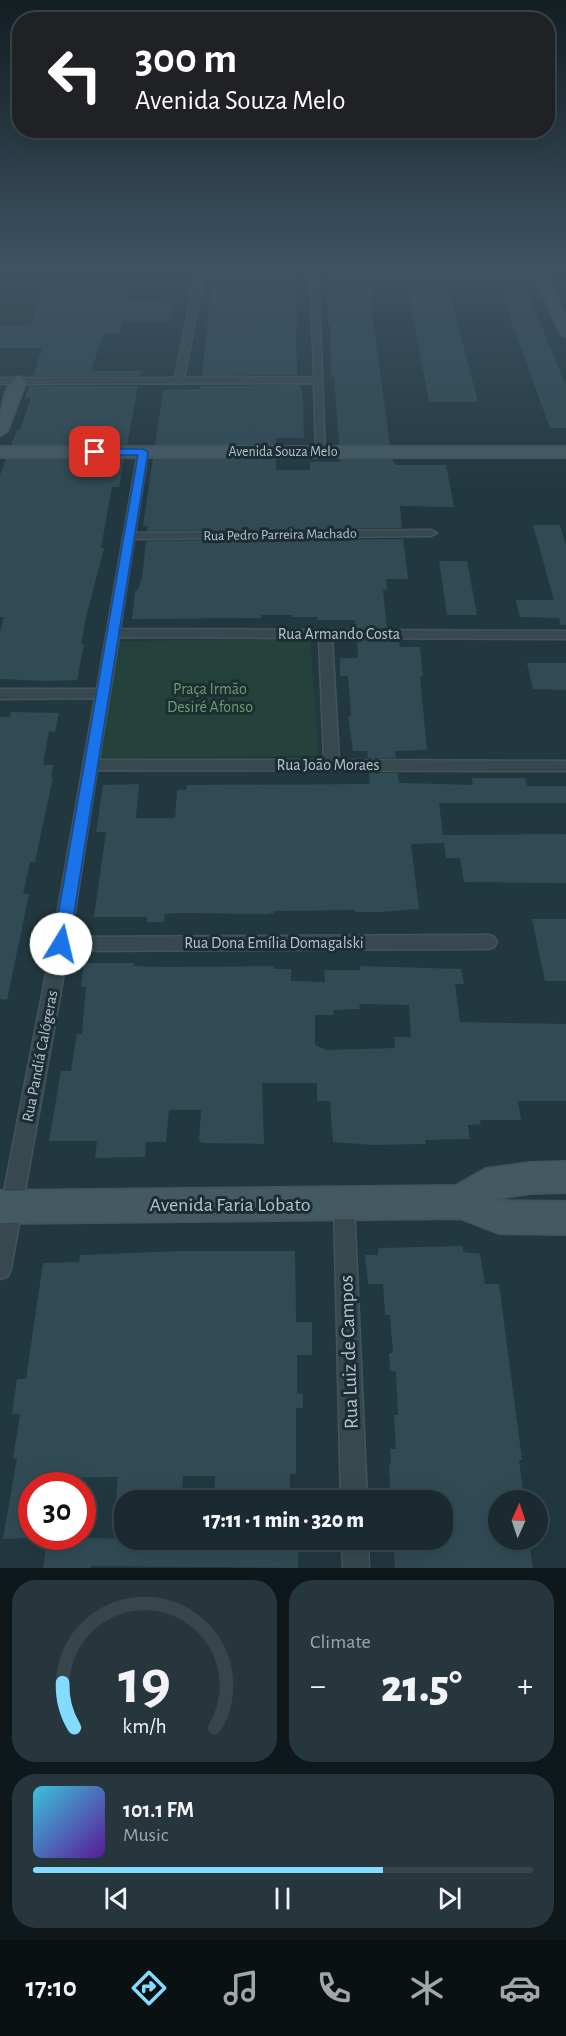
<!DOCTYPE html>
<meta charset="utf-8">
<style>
body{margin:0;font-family:"Alegreya Sans",sans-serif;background:#27363c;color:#f1f3f6;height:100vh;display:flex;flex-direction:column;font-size:22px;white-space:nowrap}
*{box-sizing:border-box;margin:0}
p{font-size:20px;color:#9fa7ab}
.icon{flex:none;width:33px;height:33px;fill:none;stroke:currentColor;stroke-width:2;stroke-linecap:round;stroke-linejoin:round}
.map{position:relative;height:1568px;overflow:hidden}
.side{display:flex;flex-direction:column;gap:12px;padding:12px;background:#0e171a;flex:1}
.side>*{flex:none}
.guide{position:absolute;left:12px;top:12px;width:543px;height:126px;border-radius:24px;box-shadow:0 6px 24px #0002,0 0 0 2px #38464c;background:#202124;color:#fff;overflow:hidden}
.needle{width:39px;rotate:3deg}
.buttons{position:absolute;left:488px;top:1490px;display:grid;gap:12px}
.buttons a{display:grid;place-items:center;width:60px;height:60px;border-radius:50%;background:#1a2a30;box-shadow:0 6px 24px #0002,0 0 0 2px #38464c;font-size:30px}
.speed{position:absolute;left:18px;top:1472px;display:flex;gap:12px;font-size:30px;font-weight:700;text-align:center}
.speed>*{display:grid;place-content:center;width:78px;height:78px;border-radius:50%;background:#1a2a30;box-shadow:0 6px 24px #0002,0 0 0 2px #38464c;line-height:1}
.speed .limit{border:9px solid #d22;background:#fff;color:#111}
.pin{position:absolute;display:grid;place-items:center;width:51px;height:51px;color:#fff;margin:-26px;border-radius:12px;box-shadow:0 3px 9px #0006}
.me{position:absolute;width:66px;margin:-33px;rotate:9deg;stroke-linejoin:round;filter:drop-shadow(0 0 4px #0008)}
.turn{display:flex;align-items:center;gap:21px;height:126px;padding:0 24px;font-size:27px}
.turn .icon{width:78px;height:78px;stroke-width:2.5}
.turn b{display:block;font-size:42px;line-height:51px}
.big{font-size:45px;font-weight:800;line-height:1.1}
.side .widget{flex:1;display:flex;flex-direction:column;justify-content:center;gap:9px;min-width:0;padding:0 21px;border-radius:24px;background:#27363c}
.side .dial{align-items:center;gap:0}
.dial svg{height:156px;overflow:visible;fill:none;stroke:#38464c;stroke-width:7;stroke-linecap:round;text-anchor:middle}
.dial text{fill:#f1f3f6;stroke:none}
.song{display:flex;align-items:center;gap:18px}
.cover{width:72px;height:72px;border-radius:9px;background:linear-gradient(135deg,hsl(190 70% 55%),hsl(270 70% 35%))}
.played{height:6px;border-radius:3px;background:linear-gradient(90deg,#83dbff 70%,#38464c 70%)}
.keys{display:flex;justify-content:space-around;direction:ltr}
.heat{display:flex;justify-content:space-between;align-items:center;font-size:33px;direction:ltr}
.side .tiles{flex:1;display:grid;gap:12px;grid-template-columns:1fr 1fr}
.widget:last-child{grid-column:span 2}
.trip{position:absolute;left:114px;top:1490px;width:339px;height:60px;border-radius:24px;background:#1a2a30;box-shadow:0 6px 24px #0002,0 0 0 2px #38464c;font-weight:800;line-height:60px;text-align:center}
.menu{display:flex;height:96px;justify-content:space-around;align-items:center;background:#0a1113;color:#9fa7ab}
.menu .icon{width:42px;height:42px}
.menu .on{color:#83dbff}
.menu b{font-size:27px;color:#f1f3f6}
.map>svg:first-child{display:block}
.green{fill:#24413b}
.building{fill:#314b54;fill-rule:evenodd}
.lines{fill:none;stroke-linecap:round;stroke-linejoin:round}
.street-casing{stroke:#43555b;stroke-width:3}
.secondary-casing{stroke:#43555b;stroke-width:4}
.street{fill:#37494f;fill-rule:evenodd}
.secondary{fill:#445a63;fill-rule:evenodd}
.route{fill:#1a73e8;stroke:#114b97;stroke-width:1.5}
.labels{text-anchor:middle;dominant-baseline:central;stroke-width:6;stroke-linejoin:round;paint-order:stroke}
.far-street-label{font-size:14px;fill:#b3c4ca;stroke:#1c2e34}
.street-label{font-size:16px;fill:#b3c4ca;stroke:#1c2e34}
.park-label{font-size:16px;fill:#6d9d68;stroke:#1c2e34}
.near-street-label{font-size:20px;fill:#b3c4ca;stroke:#1c2e34}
</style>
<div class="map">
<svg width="566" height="1568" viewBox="0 0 566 1568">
<rect width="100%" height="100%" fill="#223840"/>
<g class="green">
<polygon points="0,268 52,268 30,319 0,319"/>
<polygon points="310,639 319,756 101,758 119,641"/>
</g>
<g class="building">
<polygon points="217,268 295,268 298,327 296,329 297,375 202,376 213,269"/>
<polygon points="330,268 369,270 367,278 370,280 371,306 390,445 339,445 334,377 331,377 330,325 328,325 327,275 330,275"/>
<polygon points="406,280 446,280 478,402 429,402"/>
<polygon points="52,287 129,287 126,300 164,301 164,304 174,304 170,321 123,321 120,333 104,333 91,371 141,371 140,376 33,376 42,348 0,348 0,325 30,325 44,291 50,291"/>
<polygon points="501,293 528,293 566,386 566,428 550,428"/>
<polygon points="300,385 303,397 304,438 276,438 276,445 155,445 163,390 200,389 201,386"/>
<polygon points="29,386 138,386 127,445 11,445 17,430 20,430 31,398 25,398"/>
<polygon points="6,459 124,459 119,487 112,487 101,548 104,548 86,617 81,644 84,644 77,680 46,681 0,679 0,632 4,617 0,617 0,475"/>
<polygon points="153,459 276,459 276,470 310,470 310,462 341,462 340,459 392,459 395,465 446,465 454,507 400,506 402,528 147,531 148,526 143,526"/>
<polygon points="533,525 560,525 566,545 566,625 561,625 559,618 520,617 516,600 554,600"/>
<polygon points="403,539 408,579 386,579 387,590 383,590 387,628 356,628 355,620 318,620 317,617 292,617 292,615 261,615 261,618 132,619 135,592 138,590 142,577 146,541"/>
<polygon points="439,561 467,561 477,615 447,615"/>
<polygon points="357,640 388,640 388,642 399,642 400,647 420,647 423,676 420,676 427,750 395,751 396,758 368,758 367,751 353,751 348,716 351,716 348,676 340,676 340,658 358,658"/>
<polygon points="527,663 566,663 566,690 533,689"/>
<polygon points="11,712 59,713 55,732 49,731 43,765 53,765 51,777 53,777 35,862 30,862 23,894 29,894 7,1000 0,999 0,717 10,717"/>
<polygon points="369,773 398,773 399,783 403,783 473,785 472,778 525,778 527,786 566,786 566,803 439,803 443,835 566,834 566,883 464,882 460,858 446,858 444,843 411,844 419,909 380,912 355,912 355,910 274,911 274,913 266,914 182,913 165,914 164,922 147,922 147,917 94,917 106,832 96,832 103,785 139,784 136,818 175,818 177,790 186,790 187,785 370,784"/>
<polygon points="532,919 566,919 566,981 545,981"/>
<path d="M84 963H134V966L161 967 274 966V969H291V981L325 982 324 970H360V966L461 969 464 984H455L460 1022 566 1024V1101H518L521 1120H480L481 1124 468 1125 470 1139 425 1140 426 1144 373 1145 333 1142 330 1101H317V1083H262L264 1144 202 1143 199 1141 201 1110H169L166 1142H146L145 1157 95 1158 97 1141H49L61 1071H71L77 1034H82L86 987H81ZM359 1004 409 1005 411 1037H394L395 1048 327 1050 315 1045V1015H334L333 1010 360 1009Z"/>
<polygon points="463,1246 463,1252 480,1254 485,1284 499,1284 522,1460 519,1460 524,1500 498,1500 498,1539 529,1539 533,1568 395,1568 393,1539 442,1539 442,1500 391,1500 389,1465 391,1464 390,1449 396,1449 394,1415 398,1415 396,1372 390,1370 389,1353 393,1353 390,1315 385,1315 383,1284 368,1284 365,1255 378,1255 378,1248"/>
<polygon points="180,1251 295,1251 296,1322 312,1322 312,1355 297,1355 297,1393 303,1394 303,1408 296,1408 296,1474 290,1474 290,1500 214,1500 215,1476 183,1476 182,1500 116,1500 118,1477 32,1478 32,1538 3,1539 17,1458 13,1459 20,1414 12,1414 17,1379 26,1379 43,1263 79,1262 80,1255"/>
<polygon points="47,1538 213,1539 213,1552 298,1550 298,1568 91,1566 91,1568 43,1568"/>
</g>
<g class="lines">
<defs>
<g id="street">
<polygon points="197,268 205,268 184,378 314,377 310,268 318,268 325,454 316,452 314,383 0,384 0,378 175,378"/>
<polygon points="372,274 541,274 545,276 541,278 369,278 369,274"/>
<path d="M143 449 148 452 135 533 431 530 437 533 431 536 134 539 120 629 566 631V639L332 638 339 760 566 761V771L97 770 71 937 488 935 494 937 497 942 494 947 488 949 68 951 11 1268 8 1276 0 1279V1212L52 944 95 698 0 699V689H97L138 452ZM119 637 319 638 324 760H99Z"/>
<polygon points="344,1194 351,1197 354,1204 367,1500 341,1500 334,1204 337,1197"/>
<polygon points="342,1539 368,1539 369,1568 343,1568"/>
</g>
<g id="secondary">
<polygon points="532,268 544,268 566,318 566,336 560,332"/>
<path d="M19 377 26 381 7 431 0 435C0 421 3 381 19 377Z"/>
<rect x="0" y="447" width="566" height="10"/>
<polygon points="566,1162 566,1192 531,1193 492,1199 499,1201 566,1202 566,1234 499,1233 460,1218 0,1223 0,1191 456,1186 486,1169 531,1163"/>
</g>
</defs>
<use href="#street" class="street-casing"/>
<use href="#secondary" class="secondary-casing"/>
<use href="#street" class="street"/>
<use href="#secondary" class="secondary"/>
</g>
<linearGradient id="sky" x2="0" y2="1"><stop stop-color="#131f23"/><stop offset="0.55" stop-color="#3e5364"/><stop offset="1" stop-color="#3e5364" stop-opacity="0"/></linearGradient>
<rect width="566" height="488" fill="url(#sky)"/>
<polygon class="route" points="143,449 148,452 69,944 67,948 61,950 55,948 53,944 138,455 95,455 91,452 95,449"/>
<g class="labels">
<g class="far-street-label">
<text x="283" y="452">Avenida Souza Melo</text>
<text transform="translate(280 535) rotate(-1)">Rua Pedro Parreira Machado</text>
</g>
<g class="street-label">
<text x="339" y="634">Rua Armando Costa</text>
<text x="328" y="765">Rua João Moraes</text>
<text x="274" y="943">Rua Dona Emília Domagalski</text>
<text transform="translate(40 1056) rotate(-79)">Rua Pandiá Calógeras</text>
</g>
<g class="park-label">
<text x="210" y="689">Praça Irmão<tspan x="210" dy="18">Desiré Afonso</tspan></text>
</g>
<g class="near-street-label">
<text x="230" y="1205">Avenida Faria Lobato</text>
<text transform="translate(349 1352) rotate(-92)">Rua Luiz de Campos</text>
</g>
</g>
</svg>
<div class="buttons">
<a><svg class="needle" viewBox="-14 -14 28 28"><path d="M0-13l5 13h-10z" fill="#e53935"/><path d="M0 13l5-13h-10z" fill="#9fa7ab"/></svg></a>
</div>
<div class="speed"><div class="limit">30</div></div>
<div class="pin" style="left:95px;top:452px;background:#d93025"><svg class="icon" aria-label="arrive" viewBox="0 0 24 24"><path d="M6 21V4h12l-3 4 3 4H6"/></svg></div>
<svg class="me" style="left:61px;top:944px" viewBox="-20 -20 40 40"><circle r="19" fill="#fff"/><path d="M0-13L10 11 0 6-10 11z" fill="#1a73e8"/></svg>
<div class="trip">17:11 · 1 min · 320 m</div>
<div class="guide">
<div class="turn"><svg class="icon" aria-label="left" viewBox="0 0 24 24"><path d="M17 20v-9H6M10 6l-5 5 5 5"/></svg><div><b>300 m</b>Avenida Souza Melo</div></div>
</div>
</div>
<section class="side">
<div class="tiles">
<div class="widget dial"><svg viewBox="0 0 100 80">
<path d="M14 69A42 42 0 1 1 86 69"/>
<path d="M14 69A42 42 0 0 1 8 46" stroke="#83dbff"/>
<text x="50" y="56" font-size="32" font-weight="700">19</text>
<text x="50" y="72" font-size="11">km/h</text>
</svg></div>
<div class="widget"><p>Climate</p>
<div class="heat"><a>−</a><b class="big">21.5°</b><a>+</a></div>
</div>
<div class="widget">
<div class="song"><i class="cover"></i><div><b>101.1 FM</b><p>Music</p></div></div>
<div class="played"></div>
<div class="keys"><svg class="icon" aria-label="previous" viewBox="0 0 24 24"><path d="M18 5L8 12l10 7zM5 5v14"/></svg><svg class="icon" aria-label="pause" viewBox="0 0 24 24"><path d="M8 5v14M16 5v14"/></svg><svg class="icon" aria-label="next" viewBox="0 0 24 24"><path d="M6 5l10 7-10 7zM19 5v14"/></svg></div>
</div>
</div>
</section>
<nav class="menu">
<b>17:10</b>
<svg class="icon on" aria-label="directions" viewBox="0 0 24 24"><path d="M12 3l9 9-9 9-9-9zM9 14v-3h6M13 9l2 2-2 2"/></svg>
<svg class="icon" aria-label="music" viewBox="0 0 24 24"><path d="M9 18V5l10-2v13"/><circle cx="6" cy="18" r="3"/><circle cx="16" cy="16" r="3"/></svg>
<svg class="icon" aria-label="phone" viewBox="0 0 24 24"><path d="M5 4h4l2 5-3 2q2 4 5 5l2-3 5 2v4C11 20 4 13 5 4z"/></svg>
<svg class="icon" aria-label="climate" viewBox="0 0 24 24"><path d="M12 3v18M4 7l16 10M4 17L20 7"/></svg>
<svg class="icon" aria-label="car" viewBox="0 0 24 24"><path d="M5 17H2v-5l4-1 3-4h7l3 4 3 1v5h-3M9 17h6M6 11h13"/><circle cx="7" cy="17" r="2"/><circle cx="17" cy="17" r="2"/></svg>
</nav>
